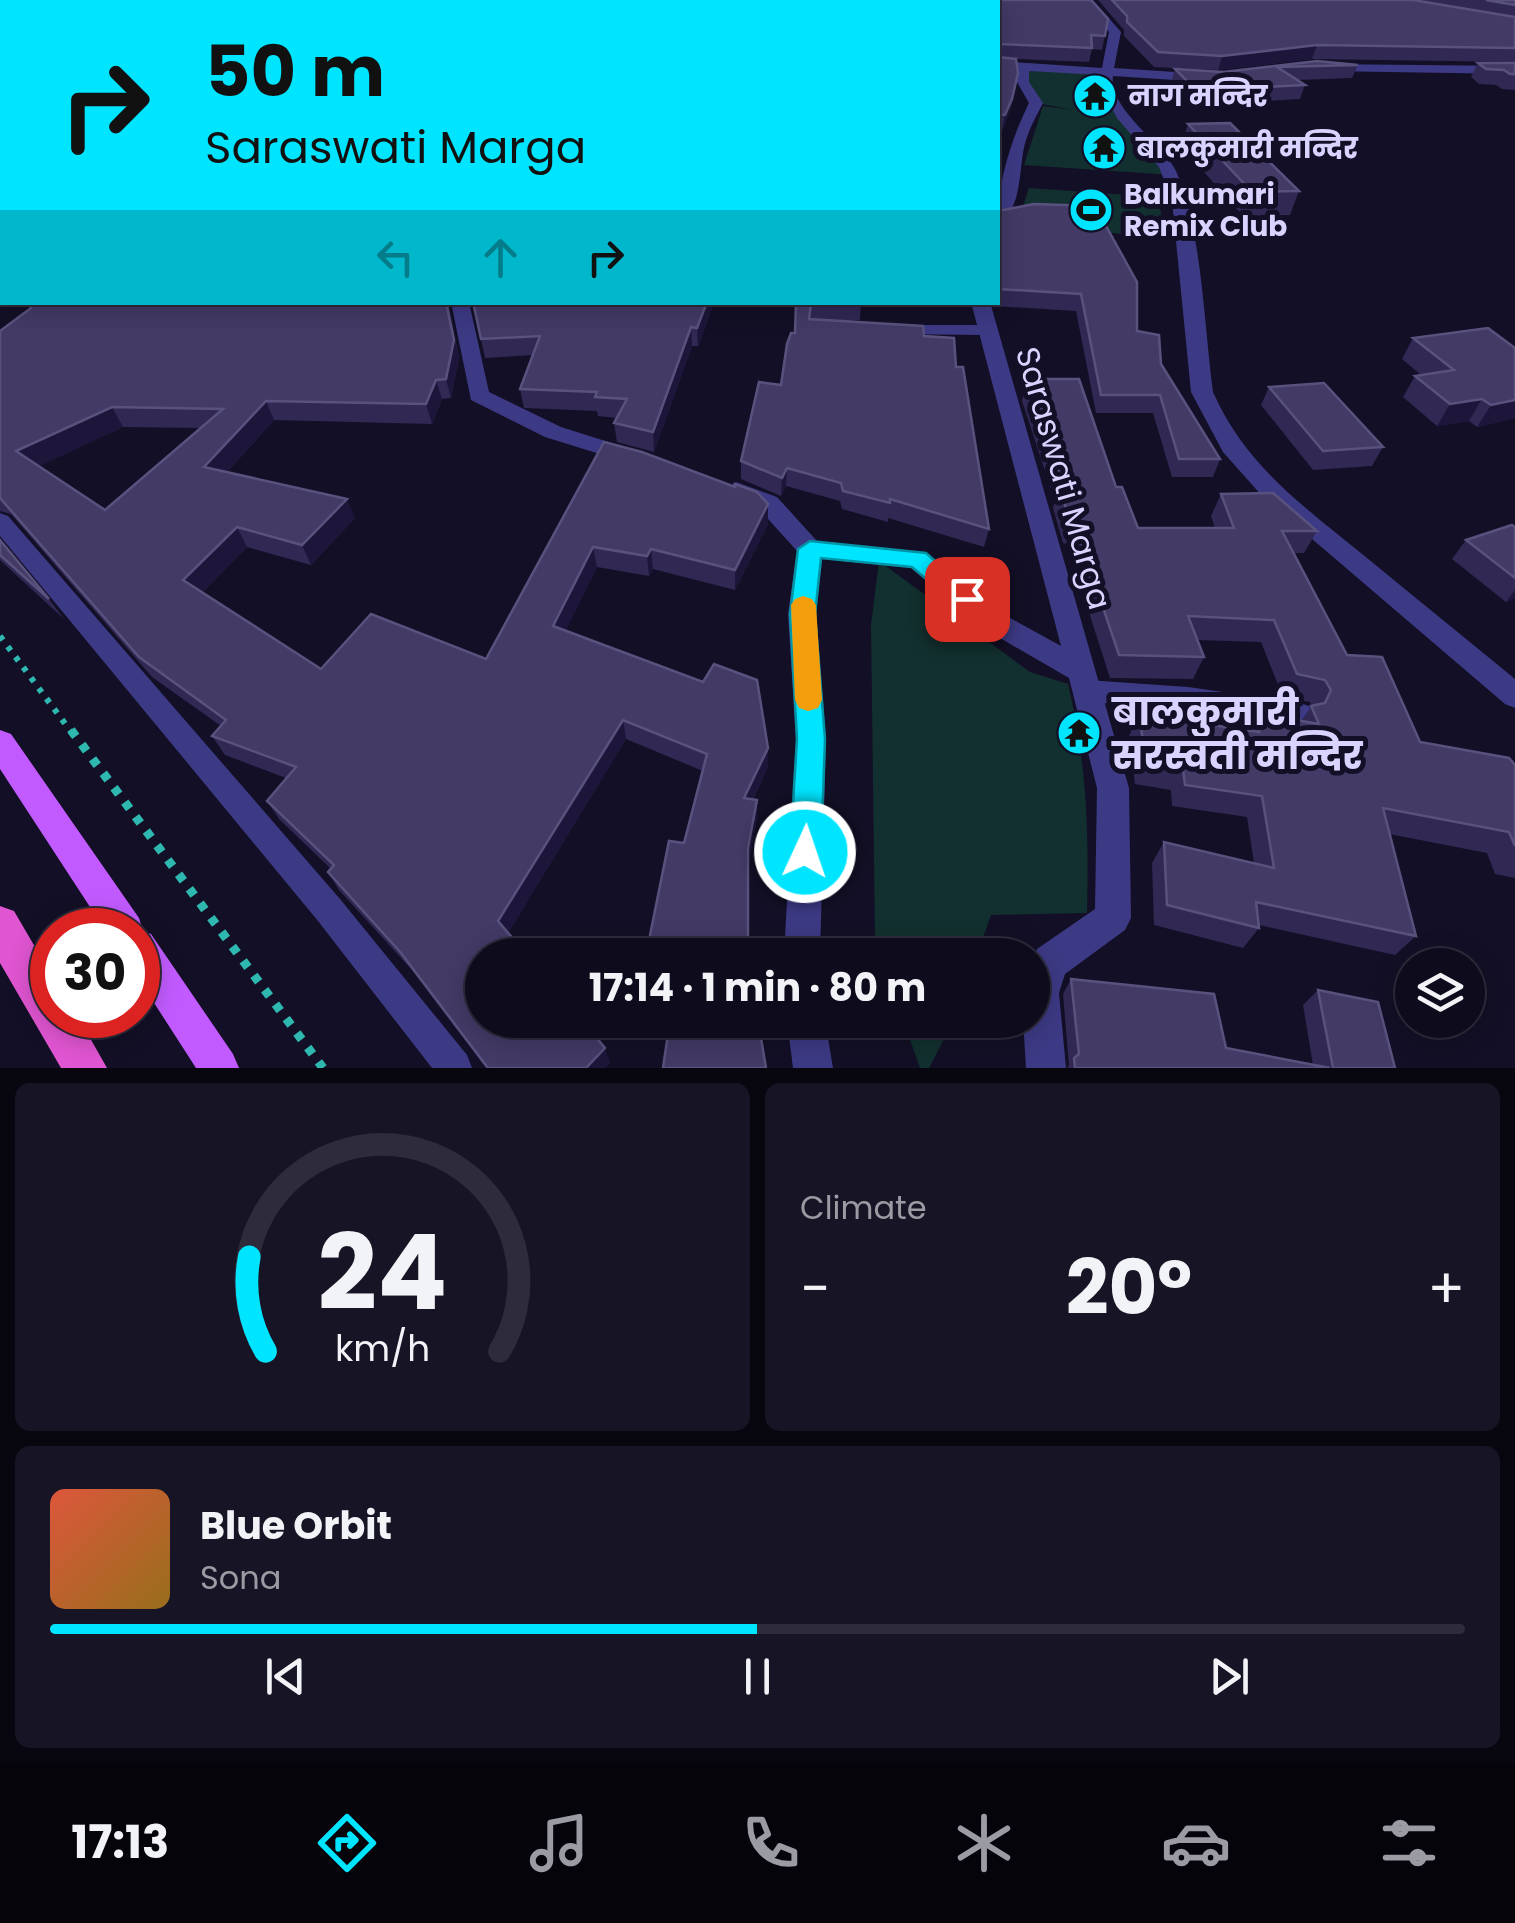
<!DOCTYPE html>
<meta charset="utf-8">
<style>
body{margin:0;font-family:Poppins,"Noto Sans Devanagari",sans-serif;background:#171425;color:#f1f3f6;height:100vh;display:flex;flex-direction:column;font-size:38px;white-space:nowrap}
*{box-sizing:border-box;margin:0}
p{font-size:32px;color:#9b9ba3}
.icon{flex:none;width:55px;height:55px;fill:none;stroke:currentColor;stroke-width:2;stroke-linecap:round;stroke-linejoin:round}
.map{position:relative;height:1068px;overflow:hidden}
.sheet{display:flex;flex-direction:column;gap:15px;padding:15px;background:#08060f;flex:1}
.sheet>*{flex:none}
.guide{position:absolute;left:0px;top:0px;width:1000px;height:305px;box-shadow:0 5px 25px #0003,0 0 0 2px #2e2b3b;background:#00e5ff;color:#111;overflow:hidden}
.tools{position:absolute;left:1395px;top:948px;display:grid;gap:20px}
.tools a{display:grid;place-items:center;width:90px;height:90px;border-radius:50%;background:#0e0b1c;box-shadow:0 5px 25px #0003,0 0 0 2px #2e2b3b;font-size:50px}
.speed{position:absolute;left:30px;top:908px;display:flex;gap:20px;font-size:50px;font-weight:700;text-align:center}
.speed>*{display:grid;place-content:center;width:130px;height:130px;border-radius:50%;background:#0e0b1c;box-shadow:0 5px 25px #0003,0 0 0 2px #2e2b3b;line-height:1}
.speed .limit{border:15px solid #d22;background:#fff;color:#111}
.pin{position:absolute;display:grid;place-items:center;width:85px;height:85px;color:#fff;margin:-42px;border-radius:20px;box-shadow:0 5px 15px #0006}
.me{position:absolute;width:110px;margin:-55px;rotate:3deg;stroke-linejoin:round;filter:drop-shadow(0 0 8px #0008)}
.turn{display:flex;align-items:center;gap:35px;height:210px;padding:0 40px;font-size:45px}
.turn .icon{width:130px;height:130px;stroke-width:2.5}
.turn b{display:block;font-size:70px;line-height:85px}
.lanes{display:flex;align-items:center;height:95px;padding:0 40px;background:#0003;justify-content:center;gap:50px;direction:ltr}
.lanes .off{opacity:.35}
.big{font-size:75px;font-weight:700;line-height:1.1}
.sheet .widget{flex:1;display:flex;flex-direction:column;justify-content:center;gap:15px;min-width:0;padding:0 35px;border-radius:15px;background:#171425}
.sheet .dial{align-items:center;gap:0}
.dial svg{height:260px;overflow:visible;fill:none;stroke:#2e2b3b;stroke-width:7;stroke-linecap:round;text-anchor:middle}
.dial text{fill:#f1f3f6;stroke:none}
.song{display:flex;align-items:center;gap:30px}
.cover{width:120px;height:120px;border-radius:15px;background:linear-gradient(135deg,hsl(10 70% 55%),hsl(40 70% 35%))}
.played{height:10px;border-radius:5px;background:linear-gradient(90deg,#00e5ff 50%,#2e2b3b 50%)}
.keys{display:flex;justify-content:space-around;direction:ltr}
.heat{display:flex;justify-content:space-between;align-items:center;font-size:55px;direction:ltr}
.sheet .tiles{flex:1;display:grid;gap:15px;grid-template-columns:1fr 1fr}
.widget:last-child{grid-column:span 2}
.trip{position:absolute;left:465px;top:938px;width:585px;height:100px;border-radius:50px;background:#0e0b1c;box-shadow:0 5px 25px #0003,0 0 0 2px #2e2b3b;font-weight:700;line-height:100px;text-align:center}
.menu{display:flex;height:160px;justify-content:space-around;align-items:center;background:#06040b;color:#9b9ba3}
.menu .icon{width:70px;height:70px}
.menu .selected{color:#00e5ff}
.menu b{font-size:45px;color:#f1f3f6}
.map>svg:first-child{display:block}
.green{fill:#12302f}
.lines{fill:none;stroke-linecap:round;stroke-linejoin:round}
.path-far1{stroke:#2fb8b0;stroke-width:6;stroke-dasharray:5 8;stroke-linecap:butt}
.path{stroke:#2fb8b0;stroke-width:9;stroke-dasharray:8 10;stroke-linecap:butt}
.service{fill:#3d3a85;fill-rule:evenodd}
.minor{fill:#3d3a85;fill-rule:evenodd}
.primary{fill:#c25bff;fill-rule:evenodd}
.trunk{fill:#e055d1;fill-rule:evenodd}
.wall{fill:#312854;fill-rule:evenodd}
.shaded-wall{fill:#1d163a}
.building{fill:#433a66;stroke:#5a527e;stroke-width:2.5;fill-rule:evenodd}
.route{fill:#00e5ff;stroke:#0095a6;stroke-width:2.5}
.slow{fill:#f59e0b}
.labels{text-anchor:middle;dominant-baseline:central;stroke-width:10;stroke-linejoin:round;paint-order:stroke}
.far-poi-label{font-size:28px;font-weight:bold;fill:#d9d4ff;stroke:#130f26;text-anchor:start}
.street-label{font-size:32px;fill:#d9d4ff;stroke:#130f26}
.near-poi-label{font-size:38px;font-weight:bold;fill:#d9d4ff;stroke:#130f26;text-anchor:start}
</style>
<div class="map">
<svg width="1515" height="1068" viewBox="0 0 1515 1068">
<rect width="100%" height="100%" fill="#130f26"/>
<g class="green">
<polygon points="1023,68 1101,70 1124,117 1132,119 1172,175 1024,165 1043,106 1074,110 1036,103"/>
<polygon points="1029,188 1156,197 1165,226 1164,239 1018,222"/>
<path d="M879 561 1030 672 1068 684C1087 764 1089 832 1087 913L991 915 977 955H881L875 939 871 625Z"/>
<polygon points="903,1020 954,1020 929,1068 920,1068"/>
</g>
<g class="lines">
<polyline class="path-far1" points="0,636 72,733"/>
<polyline class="path" points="71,730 323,1068"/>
<g class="service">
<polygon points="895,325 986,325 995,330 986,335 889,334 886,330"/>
<polygon points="0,513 8,516 340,899 467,1055 472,1068 432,1068 318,921 0,536"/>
<polygon points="1087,680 1188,687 1300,703 1309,706 1313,714 1309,722 1300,725 1188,709 1087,702 1078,699 1074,691 1078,683"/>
</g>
<g class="minor">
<path d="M1082 0H1093L1121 32 1114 68 1206 74 1212 78 1206 82 1113 76C1108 109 1163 143 1176 171 1202 229 1204 326 1213 392 1246 467 1305 507 1367 558 1416 598 1466 639 1515 679V708L1505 704 1263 497 1223 452 1191 392 1172 201 1159 167 1117 118 1099 83 1100 75 1029 71V82L1043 103C1037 115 1030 127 1026 140 1018 163 1024 211 998 221 998 180 1011 140 1029 103L1017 82V70L998 69V61L1102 68 1109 32Z"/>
<polygon points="1321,64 1515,66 1515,74 1325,71 1321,70"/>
<polygon points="451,302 469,302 489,392 561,427 640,452 643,457 640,462 632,464 545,437 471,400"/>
<polygon points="971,302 990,302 1129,788 1131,918 1125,930 1065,974 1059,993 1066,1068 1026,1068 1023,1020 1032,1020 1032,960 1037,949 1095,909 1097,788 1069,678 981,627 911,568 822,559 816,614 826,739 820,955 784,955 796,739 788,614 797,551 759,509 728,496 724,490 736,482 777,497 817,541 927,553 1001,613 1061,646"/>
<polygon points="787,1020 825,1020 833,1068 793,1068"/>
</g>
<polygon class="primary" points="0,730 11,734 139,918 143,931 151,934 233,1054 239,1068 196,1068 138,978 138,930 105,930 0,769"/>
<polygon class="trunk" points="0,906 14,911 52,976 52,1015 77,1015 107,1068 61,1068 0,963"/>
</g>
<g class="wall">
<polygon points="0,0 582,0 606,2 2,2 2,67 0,67"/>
<polygon points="1098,0 1515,0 1515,62 1312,59 1218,70 1154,67 1124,36 1124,30"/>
<polygon points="998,2 1108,19 1102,50 1092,49 1089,62 1016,59 1016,87 1009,114 1002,131 998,130"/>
<polygon points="1317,61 1358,65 1352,78 1298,80 1305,85 1300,99 1249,102 1247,107 1196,108 1171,83 1175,69 1223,72"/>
<polygon points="1478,63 1515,63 1515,90 1502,89 1496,85 1479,84 1471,77"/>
<polygon points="1188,124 1299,191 1290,215 1243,216 1181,146"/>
<polygon points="998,211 1137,331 1161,364 1220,459 1213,477 1172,477 1153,413 1096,413 1076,311 995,306 992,302 998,302"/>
<path d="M448 302 459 359 451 398 442 399 432 424 274 420 227 472 355 518 311 565 247 547 202 593 321 669 486 659 604 442 768 504V524L735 590 653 569 649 576 597 567 565 631 768 748V767L753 799 757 800V818L748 866 749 955H648L647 950 684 843 703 771 626 739 508 933 610 1062 605 1068H486L411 969 339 890 328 872 331 869 279 819 267 801 286 778 225 755 212 736 221 726 152 677 11 514 0 511V331ZM123 427 201 428 105 510 39 466Z"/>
<polygon points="473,302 713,306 698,346 692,346 654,452 617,442 614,423 617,418 598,416 597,411 524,408 520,389 533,355 485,358"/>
<polygon points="796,302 861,302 860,320 841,321 924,336 956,367 989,529 984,547 888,518 888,522 842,509 840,501 786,486 781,496 741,479 741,461 781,385 795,333"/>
<polygon points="1413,338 1515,418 1477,427 1469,421 1437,426 1403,397 1415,376 1421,375 1402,359"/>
<polygon points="1027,379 1116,487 1138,528 1215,528 1211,516 1221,494 1317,531 1304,553 1294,553 1347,655 1420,742 1515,765 1515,878 1495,874 1487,853 1389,834 1416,936 1395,955 1259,925 1259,928 1243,948 1154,925 1152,863 1164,842 1254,863 1247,817 1172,806 1171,790 1135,784 1129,736 1139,714 1246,730 1256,713 1301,721 1312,706 1310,702 1283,697 1261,642 1197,640 1204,657 1193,679 1110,678 1067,544 1063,543 1053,508 1055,501 1022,401"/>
<polygon points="1269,387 1383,447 1372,466 1313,470 1261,405"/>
<polygon points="1515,527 1515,598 1506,602 1452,559 1466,540"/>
<polygon points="0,540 49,599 64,619 0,560"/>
<polygon points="1071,979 1226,1048 1313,1065 1303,1005 1318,990 1395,1068 1067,1068 1069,1065 1063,994"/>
</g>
<g class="shaded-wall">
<polygon points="1317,45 1312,59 1218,70 1222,56"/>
<polygon points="1018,73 1009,114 1002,131 1005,115"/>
<polygon points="2,255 2,279 0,281 0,257"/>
<polygon points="446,302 459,359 451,398 446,379"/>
<polygon points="707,302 713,302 713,306 698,346 697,328"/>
<polygon points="691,327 692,346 654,452 653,432"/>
<polygon points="436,380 442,399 432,424 426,404"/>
<polygon points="1482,399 1469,421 1437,426 1450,404"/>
<polygon points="1515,400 1515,418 1477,427 1491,405"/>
<polygon points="266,401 274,420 214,486 204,467"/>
<polygon points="112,407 123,427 29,471 16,451"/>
<polygon points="787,468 786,486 781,496 782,478"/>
<polygon points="347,499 355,518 311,565 302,545"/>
<polygon points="768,504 768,524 735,590 735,570"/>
<polygon points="237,527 247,547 195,600 183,580"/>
<polygon points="593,547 597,567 558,646 553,626"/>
<polygon points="651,549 653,569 649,576 647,556"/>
<polygon points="1515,590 1515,598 1506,602"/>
<polygon points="623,720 626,739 505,938 498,921"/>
<polygon points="768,748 768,767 744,816 744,798"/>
<polygon points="757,800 757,818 748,866 748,848"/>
<polygon points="605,1048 610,1062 605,1068 586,1068"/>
</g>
<g class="building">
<polygon points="36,0 582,0 607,2 29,2"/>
<polygon points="830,0 1091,0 1108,19 1105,36 1091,35 1092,48 998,44 998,57 1016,59 1018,73 1012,99 1005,115 998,114 998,2 827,2"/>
<polygon points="1112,0 1413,0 1515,17 1515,48 1317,45 1222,56 1158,52 1127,22 1127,16"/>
<polygon points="1486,0 1515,0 1515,5"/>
<polygon points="2,12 2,57 0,53 0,13"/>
<polygon points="1317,61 1358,65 1277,67 1305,85 1247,88 1252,93 1200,94 1175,69 1223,72"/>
<polygon points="1478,63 1515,63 1515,74 1510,74 1504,70 1486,69"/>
<polygon points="1230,123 1299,191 1252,192 1188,124"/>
<polygon points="0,126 2,126 2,255 0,257"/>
<polygon points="1034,204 1095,206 1137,282 1137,331 1159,335 1161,364 1220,459 1179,459 1160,395 1101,395 1081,294 998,289 998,211"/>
<path d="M30 302H446L454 340 446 379 436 380 426 404 266 401 204 467 347 499 302 545 237 527 183 580 321 669 371 614 486 659 604 442 642 452 735 487V484L757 492 768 504 735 570 651 549 647 556 593 547 553 626 703 682 714 664 757 680 768 748 744 798 757 800 748 848V955H679V952L647 950 669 841 684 843 707 754 623 720 498 921 527 955H482V1020H582L605 1048 586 1068H488L401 953 328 872 334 865 267 801 296 767 212 736 226 720 139 657 0 498V331L31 308ZM112 407 223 409 105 510 16 451Z"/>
<polygon points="473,302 707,302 697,328 691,327 653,432 614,423 627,399 595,397 597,392 520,389 540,336 481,339"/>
<polygon points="796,302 861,302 811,304 809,319 923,326 924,336 954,338 956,367 963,367 989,529 890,499 890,503 843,491 841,483 787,468 782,478 741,461 759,382 781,385 787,344 791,333 795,333"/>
<polygon points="1488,328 1515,348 1515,400 1491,405 1482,399 1450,404 1415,376 1454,370 1413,338"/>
<polygon points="1027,379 1079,379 1116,487 1122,487 1138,528 1234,528 1221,494 1273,493 1317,531 1282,531 1347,655 1382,657 1420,742 1509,758 1515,765 1515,846 1509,832 1383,808 1416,936 1256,902 1259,928 1167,905 1164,842 1274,868 1262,796 1185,785 1183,769 1146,762 1139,714 1259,732 1256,713 1319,724 1311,706 1325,703 1331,690 1325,680 1297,674 1274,620 1188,616 1204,657 1119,655 1074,521 1070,521 1059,486 1064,486"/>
<polygon points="1324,383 1383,447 1323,451 1269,387"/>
<polygon points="1512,525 1515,527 1515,578 1466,540"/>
<polygon points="0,540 49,599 0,555"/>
<polygon points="1071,979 1214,994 1226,1048 1330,1068 1075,1068 1074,1058 1079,1054"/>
<polygon points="1318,990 1378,1002 1395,1068 1333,1068"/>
<polygon points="670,1020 758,1020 766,1068 663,1068"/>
</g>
<polygon class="route" points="810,541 926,553 979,599 975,606 958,606 912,567 821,558 815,614 825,739 821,852 816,862 805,866 794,862 790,852 797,739 790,614 798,549"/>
<polygon class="slow" points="803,596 812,599 816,605 822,700 818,708 808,711 799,708 795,700 791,605 795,599"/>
<defs>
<symbol id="temple-disc" viewBox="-11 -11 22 22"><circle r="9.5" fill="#00e5ff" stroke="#130f26"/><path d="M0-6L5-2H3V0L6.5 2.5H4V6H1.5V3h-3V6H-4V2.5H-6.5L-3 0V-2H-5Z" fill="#111"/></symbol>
<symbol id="stadium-disc" viewBox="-11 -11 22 22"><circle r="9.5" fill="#00e5ff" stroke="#130f26"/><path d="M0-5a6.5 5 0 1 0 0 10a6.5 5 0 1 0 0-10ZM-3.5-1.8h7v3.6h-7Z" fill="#111"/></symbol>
</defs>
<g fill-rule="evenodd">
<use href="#temple-disc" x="1070" y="71" width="50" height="50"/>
<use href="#temple-disc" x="1079" y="123" width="50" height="50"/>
<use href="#stadium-disc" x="1066" y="185" width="50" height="50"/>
<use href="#temple-disc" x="1054" y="708" width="50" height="50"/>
</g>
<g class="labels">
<g class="far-poi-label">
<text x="1128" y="96">नाग मन्दिर</text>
<text x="1136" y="148">बालकुमारी मन्दिर</text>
<text x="1124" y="194">Balkumari<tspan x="1124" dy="32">Remix Club</tspan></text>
</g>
<g class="street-label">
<text transform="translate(1064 478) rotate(74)">Saraswati Marga</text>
</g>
<g class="near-poi-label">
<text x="1112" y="711">बालकुमारी<tspan x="1112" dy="44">सरस्वती मन्दिर</tspan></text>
</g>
</g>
</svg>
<div class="tools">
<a><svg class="icon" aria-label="layers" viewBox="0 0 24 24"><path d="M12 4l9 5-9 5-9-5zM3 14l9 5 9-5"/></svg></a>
</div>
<div class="speed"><div class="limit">30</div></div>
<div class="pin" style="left:967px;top:599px;background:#d93025"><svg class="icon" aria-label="arrive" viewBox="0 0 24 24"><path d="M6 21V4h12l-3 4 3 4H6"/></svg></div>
<svg class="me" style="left:805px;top:852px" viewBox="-20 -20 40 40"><circle r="17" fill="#00e5ff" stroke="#fff" stroke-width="3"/><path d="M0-11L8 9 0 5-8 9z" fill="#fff"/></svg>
<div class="trip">17:14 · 1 min · 80 m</div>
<div class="guide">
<div class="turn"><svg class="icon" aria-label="right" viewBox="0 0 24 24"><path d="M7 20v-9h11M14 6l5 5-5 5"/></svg><div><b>50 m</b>Saraswati Marga</div></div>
<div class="lanes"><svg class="icon off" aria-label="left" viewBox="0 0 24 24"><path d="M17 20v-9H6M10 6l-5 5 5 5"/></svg><svg class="icon off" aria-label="ahead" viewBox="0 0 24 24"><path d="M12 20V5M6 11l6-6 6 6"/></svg><svg class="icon" aria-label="right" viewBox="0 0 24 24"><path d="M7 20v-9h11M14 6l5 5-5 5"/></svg></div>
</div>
</div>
<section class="sheet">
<div class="tiles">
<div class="widget dial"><svg viewBox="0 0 100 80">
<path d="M14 69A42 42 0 1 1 86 69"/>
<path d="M14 69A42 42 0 0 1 9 40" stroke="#00e5ff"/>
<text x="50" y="56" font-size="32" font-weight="700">24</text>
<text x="50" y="72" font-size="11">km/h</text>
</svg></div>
<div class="widget"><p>Climate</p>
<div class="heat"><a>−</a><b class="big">20°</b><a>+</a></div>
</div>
<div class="widget">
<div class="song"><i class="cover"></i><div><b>Blue Orbit</b><p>Sona</p></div></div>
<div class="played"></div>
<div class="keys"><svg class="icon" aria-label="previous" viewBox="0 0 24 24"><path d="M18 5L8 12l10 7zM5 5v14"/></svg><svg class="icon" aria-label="pause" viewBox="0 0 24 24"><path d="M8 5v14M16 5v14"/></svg><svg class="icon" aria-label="next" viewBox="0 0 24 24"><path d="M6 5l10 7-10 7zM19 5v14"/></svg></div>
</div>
</div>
</section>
<nav class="menu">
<b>17:13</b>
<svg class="icon selected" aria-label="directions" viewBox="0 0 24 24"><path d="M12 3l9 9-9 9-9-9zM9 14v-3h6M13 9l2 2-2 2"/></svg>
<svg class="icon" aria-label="music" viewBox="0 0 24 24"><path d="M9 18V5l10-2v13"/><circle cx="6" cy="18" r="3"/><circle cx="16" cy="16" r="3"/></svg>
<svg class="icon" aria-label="phone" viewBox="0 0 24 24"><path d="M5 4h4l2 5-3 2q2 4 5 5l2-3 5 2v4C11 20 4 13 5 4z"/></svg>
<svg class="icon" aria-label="climate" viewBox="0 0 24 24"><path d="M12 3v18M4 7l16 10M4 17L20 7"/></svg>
<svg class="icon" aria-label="car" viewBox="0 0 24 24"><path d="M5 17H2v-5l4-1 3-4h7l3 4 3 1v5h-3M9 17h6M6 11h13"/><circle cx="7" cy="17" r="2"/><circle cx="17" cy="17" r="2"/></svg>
<svg class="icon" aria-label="filters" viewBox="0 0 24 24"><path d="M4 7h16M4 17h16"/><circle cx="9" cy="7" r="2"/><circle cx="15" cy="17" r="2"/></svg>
</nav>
